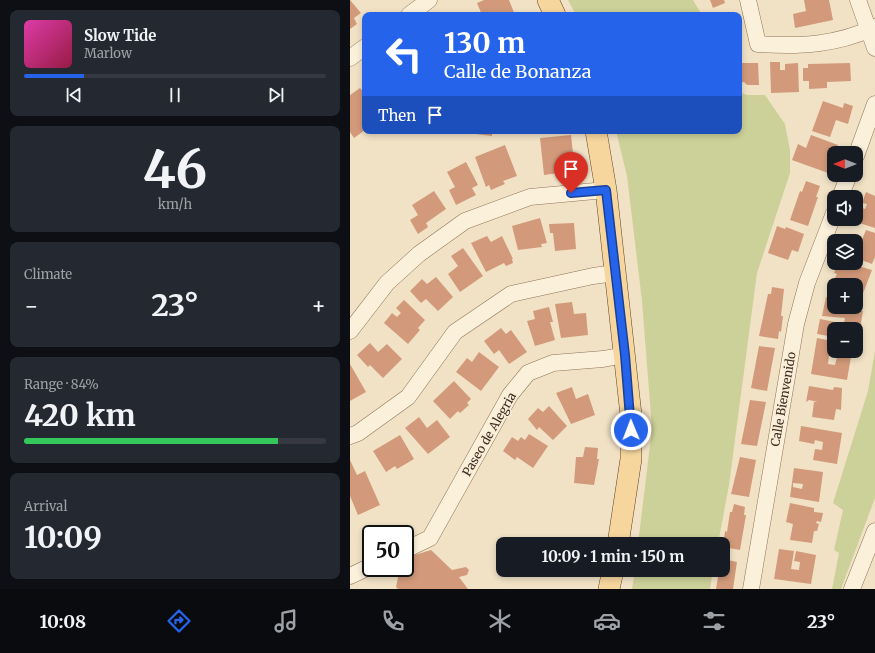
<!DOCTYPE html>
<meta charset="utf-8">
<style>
body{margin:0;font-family:Merriweather,serif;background:#242831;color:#f1f3f6;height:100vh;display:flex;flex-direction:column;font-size:15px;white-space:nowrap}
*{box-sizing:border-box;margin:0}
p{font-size:13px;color:#9ea1a6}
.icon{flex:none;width:22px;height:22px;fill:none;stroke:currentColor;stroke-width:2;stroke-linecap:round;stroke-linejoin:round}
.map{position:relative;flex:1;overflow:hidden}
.details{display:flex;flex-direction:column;gap:10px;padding:10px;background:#0d0f14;width:350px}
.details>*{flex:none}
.hud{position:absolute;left:12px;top:12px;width:380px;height:122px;border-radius:8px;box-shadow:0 2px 6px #0003;background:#2563eb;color:#fff;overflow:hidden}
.needle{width:26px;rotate:270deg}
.fabs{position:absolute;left:477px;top:146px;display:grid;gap:8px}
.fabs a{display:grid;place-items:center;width:36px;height:36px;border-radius:8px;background:#171b24;box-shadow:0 2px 6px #0003;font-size:20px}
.speed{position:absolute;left:12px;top:525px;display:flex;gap:8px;font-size:20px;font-weight:700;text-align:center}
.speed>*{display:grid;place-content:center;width:52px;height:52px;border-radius:50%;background:#171b24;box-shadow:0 2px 6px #0003;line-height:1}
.speed .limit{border:2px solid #111;border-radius:6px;background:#fff;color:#111}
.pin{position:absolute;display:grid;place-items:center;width:34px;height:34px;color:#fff;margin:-41px -17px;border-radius:50% 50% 50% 0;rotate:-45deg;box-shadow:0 0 4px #0007}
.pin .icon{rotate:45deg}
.me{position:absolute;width:44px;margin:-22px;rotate:359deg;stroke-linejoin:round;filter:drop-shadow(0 0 3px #0008)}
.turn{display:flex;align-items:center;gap:14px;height:84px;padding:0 16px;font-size:18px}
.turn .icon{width:52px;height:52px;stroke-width:2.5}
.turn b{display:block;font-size:28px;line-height:34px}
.then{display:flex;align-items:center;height:38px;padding:0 16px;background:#0003;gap:8px;font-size:15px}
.big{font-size:30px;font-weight:700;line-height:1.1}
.details .card{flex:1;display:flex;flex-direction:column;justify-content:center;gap:6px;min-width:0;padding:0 14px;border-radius:8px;background:#242831}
.details .dial{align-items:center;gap:0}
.dial b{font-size:52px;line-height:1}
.song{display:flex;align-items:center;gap:12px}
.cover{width:48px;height:48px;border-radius:6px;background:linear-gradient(135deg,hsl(320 70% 55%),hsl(340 70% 35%))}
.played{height:4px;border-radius:2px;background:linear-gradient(90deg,#2563eb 20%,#363941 20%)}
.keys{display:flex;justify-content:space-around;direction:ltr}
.heat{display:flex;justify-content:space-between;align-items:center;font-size:22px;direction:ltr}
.charge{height:6px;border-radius:3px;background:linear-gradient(90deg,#34c759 84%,#363941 0)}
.trip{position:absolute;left:146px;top:537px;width:234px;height:40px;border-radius:8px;background:#171b24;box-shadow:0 2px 6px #0003;font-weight:700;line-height:40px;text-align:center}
.menu{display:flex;height:64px;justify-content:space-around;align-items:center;background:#090b0e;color:#9ea1a6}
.menu .icon{width:28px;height:28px}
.menu .current{color:#2563eb}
.menu b{font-size:18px;color:#f1f3f6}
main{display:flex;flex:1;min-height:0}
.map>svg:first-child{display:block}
.green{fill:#ccd199}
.building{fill:#d29a7a;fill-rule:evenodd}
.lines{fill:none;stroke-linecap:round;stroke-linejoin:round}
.minor-casing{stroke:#8e745a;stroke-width:17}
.major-casing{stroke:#5c422e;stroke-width:22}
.minor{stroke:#fbf0da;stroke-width:16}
.major{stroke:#f6d69d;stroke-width:21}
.route-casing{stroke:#184099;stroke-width:10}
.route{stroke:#2563eb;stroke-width:7}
.labels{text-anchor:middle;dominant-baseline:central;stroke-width:3.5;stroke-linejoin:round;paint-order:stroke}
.street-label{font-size:12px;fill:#3d2c1f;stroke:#f8edd6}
</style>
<main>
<section class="details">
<div class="card">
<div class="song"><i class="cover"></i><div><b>Slow Tide</b><p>Marlow</p></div></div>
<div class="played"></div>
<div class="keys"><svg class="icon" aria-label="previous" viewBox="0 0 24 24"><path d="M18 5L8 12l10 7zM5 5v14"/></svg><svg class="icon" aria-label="pause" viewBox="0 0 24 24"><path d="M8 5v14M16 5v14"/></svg><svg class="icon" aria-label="next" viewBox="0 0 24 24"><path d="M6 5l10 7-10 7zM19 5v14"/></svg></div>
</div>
<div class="card dial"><b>46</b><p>km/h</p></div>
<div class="card"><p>Climate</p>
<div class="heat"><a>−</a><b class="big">23°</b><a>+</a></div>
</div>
<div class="card"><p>Range · 84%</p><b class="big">420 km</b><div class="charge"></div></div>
<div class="card"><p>Arrival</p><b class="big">10:09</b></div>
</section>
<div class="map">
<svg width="525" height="589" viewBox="0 0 525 589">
<rect width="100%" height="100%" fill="#f1e2c6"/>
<g class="green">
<polygon points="218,0 343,0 352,15 226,15"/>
<polygon points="389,92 397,95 415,95 435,124 440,150 440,173 407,273 379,485 368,544 288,544 302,429 292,301 277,176 266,131 389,131"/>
<polygon points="525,351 525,498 491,589 482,589 489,553 484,550 493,510 483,503 518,391"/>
<polygon points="285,570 363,570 360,589 282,589"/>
</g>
<g class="building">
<polygon points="0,0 11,13 4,18 7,24 0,29"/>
<polygon points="134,0 159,0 165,15 132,15 127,3"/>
<polygon points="360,0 374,0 375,3 363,8"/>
<polygon points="454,0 479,0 483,20 445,28 443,14 456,11"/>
<polygon points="420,62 430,62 430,70 435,70 435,64 448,63 449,92 421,93"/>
<polygon points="389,63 408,63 409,85 397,85 394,82 389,83"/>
<polygon points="500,63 501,81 477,82 477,88 459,89 459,81 453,81 453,68 458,68 458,64"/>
<polygon points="10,88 15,94 15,130 4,138 0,132 0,95"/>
<polygon points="473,101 493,108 494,103 503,106 498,124 486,120 480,137 462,131"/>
<polygon points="119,131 142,131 142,136 118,133"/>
<polygon points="221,135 225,171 194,175 190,138"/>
<polygon points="461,135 488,145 478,173 442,160 448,144 456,148"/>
<polygon points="155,145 167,176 153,181 155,184 141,190 139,185 136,187 125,157"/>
<polygon points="116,162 128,185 122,188 126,195 106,205 99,190 105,187 97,172"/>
<polygon points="456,181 470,186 466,197 468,197 458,226 440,220 450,191 452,192"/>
<polygon points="84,191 96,209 76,223 78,227 68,234 60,220 68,215 62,205"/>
<polygon points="516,192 525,196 525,228 503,221 506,219 508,206 515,209 517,204 512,203"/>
<polygon points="190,218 197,243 191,244 192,247 168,250 162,226"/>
<polygon points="224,223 226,249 205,251 203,233 200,233 199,224"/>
<polygon points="427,226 435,229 436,227 454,234 448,252 442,250 438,260 418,253"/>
<polygon points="516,230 525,233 525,257 522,264 506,258 506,243 508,241 511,242"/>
<polygon points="137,236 141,242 152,236 163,259 162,259 163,263 156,266 154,263 136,272 121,243"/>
<polygon points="113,248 133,276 110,292 98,274 108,266 101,256"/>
<polygon points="488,263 498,263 522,270 512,296 509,295 508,298 506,298 506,285 488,285 489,282 484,280 487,274 484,273"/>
<polygon points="86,277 103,297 88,311 76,299 71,303 60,291 72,279 77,284"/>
<polygon points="422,287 434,289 431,316 433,316 431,332 429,331 428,339 409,336 418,294 421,294"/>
<polygon points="476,297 484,299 484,307 513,311 508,341 506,340 506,329 484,329 484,337 467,334 470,319 485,322 484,325 493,327 495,318 472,316"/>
<polygon points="54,300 75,320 68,328 70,330 58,344 34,323 42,313 47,317 51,313 46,308"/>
<polygon points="222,302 224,314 236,313 238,335 211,338 205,304"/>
<polygon points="199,307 203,322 200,322 205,340 185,346 177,321 185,319 183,311"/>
<polygon points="151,328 156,334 161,330 177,352 159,364 149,350 144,354 134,341"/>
<path d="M467 338 482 341 481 346 484 347V351H502L497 380 461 374ZM479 356 487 357 485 365 478 364Z"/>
<polygon points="20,343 28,352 37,344 52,359 33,378 20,365 18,367 7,355"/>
<polygon points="409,346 425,348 417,391 401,388"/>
<polygon points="129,352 149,367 131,391 106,372 117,358 122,362"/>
<polygon points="0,364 16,392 0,401"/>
<polygon points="104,381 121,399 117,403 119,405 110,413 108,411 100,419 83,401"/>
<polygon points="459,386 483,390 484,387 492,388 491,410 486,409 484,420 462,417 464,402 468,402 459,400 456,402"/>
<polygon points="222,387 226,399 238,394 245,415 221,424 206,393"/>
<polygon points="400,400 416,402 407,446 391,444"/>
<polygon points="199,406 217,426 203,440 189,427 187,430 178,419 188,408 193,412"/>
<polygon points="69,417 77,428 87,420 100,437 78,454 55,428"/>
<polygon points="451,426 492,433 487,464 463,460 465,449 472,450 473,442 465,440 464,444 449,441"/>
<polygon points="179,434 198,446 183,468 167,457 165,460 153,451 162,437 168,441 171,437 175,440"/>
<polygon points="50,435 64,459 47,469 45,466 36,472 23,451"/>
<polygon points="235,447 248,448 247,459 249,459 244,485 224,483 226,457 233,457"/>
<polygon points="390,457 406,460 399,497 381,494"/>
<polygon points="0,460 7,475 15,471 30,505 8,515 0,496"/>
<path d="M444 468 473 472 469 502 440 497ZM443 483 453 484 452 489 443 487Z"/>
<polygon points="440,503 464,508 464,512 473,513 471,522 467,521 466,523 469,524 467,531 464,531 462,543 440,540 443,524 436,522"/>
<polygon points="384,504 395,507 394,515 396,515 390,550 373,547 375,531 377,532 380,512 382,512"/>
<polygon points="429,549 444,551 441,569 449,570 450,562 444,561 446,551 466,555 461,584 424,579"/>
<polygon points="81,550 102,570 116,567 119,570 117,575 109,577 118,589 48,589 46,587 50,568 55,568 55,558"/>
<polygon points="373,559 387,562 383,589 366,589 369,571 373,570"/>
</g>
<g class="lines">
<defs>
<g id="minor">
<path d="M398 0 408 44C450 47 487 45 525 27"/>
<polyline points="508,0 525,48"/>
<polyline points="59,15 79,0"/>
<polyline points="0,58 15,47"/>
<polyline points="506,156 525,104"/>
<polyline points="490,197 499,175"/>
<polyline points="0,331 37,283 69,254 115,221 180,197 256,190"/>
<polyline points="0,436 8,433 58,397 105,332 161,294 243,276 265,273"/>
<polyline points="55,550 80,538 160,395 178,373 203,363 253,359 275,355"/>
<polyline points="0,576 21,566"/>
<polyline points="401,589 446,324 457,283 484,213"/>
<polyline points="502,589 525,531"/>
</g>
<g id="major">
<polyline points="198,0 205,15"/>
<polyline points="246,131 256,190 281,415 281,459 268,544"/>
<polyline points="259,589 263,570"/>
</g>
</defs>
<use href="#minor" class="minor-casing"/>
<use href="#major" class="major-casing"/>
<use href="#minor" class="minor"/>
<use href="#major" class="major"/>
</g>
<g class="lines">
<defs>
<polyline id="route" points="221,193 256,190 275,355 281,430"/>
</defs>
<use href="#route" class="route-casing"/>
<use href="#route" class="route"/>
</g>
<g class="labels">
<g class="street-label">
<text transform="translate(433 399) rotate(-80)">Calle Bienvenido</text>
<text transform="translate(139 434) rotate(-60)">Paseo de Alegria</text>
</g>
</g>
</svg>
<div class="fabs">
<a><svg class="needle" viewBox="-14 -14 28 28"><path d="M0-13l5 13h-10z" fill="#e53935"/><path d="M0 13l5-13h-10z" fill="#9ea1a6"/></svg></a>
<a><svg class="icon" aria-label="sound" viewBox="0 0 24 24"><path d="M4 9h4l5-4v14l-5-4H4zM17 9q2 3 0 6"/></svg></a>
<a><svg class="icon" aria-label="layers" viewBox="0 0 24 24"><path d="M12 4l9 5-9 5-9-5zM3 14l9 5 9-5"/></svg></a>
<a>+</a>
<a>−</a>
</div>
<div class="speed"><div class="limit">50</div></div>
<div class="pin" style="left:221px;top:193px;background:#d93025"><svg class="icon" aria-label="arrive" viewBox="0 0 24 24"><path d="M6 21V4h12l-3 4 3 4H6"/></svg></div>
<svg class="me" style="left:281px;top:430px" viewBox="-20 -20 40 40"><circle r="17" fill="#2563eb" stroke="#fff" stroke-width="3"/><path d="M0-11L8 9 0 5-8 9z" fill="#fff"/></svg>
<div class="trip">10:09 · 1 min · 150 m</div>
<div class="hud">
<div class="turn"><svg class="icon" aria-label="left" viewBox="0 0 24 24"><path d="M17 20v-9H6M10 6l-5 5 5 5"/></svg><div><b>130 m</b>Calle de Bonanza</div></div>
<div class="then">Then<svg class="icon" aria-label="arrive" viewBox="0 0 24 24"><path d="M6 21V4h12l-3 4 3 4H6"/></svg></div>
</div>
</div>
</main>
<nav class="menu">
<b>10:08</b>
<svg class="icon current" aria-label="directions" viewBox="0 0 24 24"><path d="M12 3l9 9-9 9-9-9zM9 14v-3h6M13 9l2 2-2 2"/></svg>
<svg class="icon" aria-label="music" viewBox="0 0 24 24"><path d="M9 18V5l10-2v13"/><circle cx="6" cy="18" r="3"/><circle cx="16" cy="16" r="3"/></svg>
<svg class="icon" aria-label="phone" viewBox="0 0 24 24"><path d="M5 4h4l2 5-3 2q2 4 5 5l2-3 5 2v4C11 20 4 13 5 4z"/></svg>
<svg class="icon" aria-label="climate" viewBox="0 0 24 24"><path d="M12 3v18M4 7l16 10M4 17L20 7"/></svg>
<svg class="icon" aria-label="car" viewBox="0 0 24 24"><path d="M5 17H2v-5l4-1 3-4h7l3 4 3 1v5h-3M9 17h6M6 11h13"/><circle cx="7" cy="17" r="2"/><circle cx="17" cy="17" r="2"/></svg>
<svg class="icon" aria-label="filters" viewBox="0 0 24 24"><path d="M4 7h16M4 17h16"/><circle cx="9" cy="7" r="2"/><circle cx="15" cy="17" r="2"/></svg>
<b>23°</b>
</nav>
